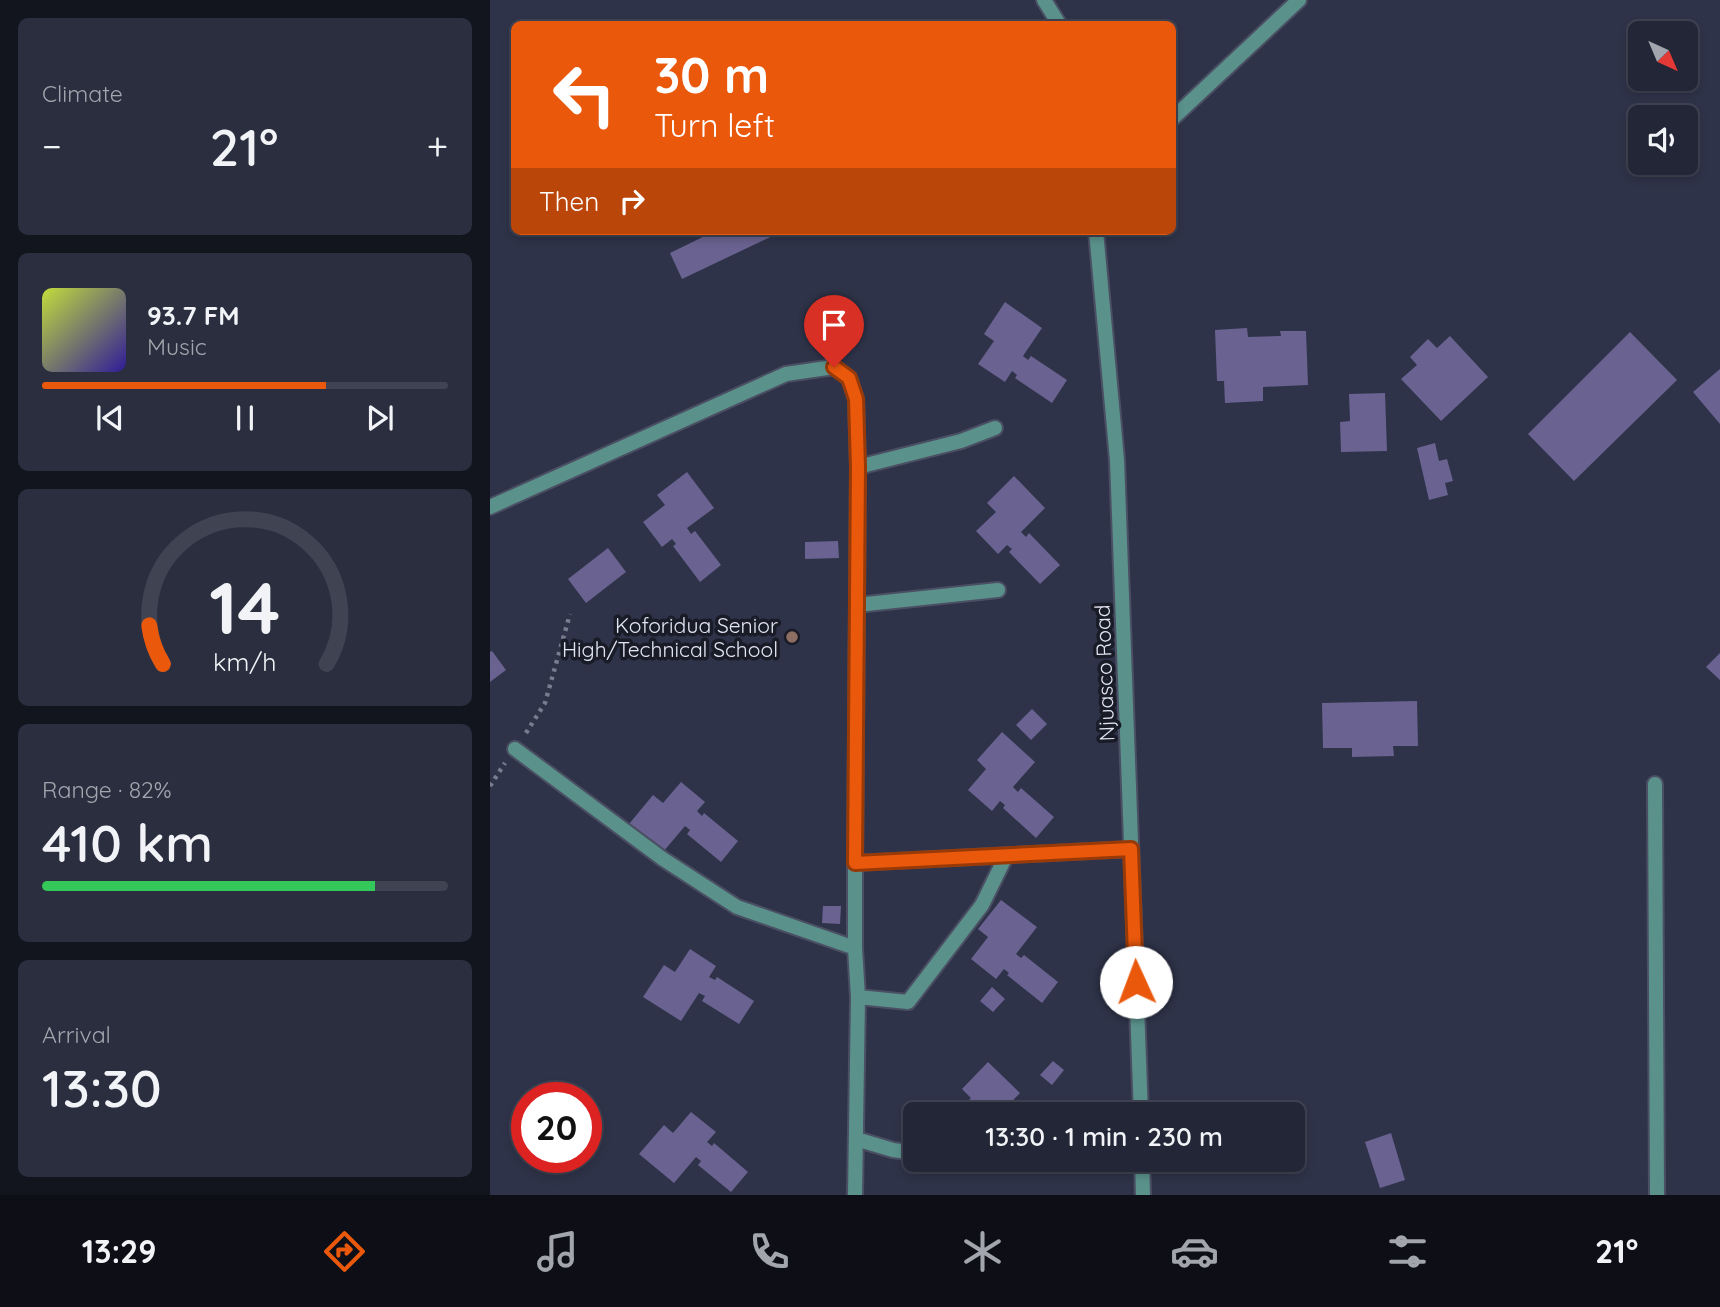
<!DOCTYPE html>
<meta charset="utf-8">
<style>
body{margin:0;font-family:Quicksand,sans-serif;background:#2a2e3f;color:#f1f3f6;height:100vh;display:flex;flex-direction:column;font-size:26px;white-space:nowrap}
*{box-sizing:border-box;margin:0}
p{font-size:23px;color:#a2a5ad}
.icon{flex:none;width:38px;height:38px;fill:none;stroke:currentColor;stroke-width:2;stroke-linecap:round;stroke-linejoin:round}
.map{position:relative;flex:1;overflow:hidden}
.panel{display:flex;flex-direction:column;gap:18px;padding:18px;background:#13151e;width:490px}
.panel>*{flex:none}
.top-card{position:absolute;left:21px;top:21px;width:665px;height:214px;border-radius:10px;box-shadow:0 4px 10px #0003,0 0 0 2px #3f4352;background:#ea580c;color:#fff;overflow:hidden}
.needle{width:46px;rotate:136deg}
.controls{position:absolute;left:1138px;top:21px;display:grid;gap:14px}
.controls a{display:grid;place-items:center;width:70px;height:70px;border-radius:10px;background:#222637;box-shadow:0 4px 10px #0003,0 0 0 2px #3f4352;font-size:35px}
.speed{position:absolute;left:21px;top:1082px;display:flex;gap:14px;font-size:35px;font-weight:700;text-align:center}
.speed>*{display:grid;place-content:center;width:91px;height:91px;border-radius:50%;background:#222637;box-shadow:0 4px 10px #0003,0 0 0 2px #3f4352;line-height:1}
.speed .limit{border:10px solid #d22;background:#fff;color:#111}
.pin{position:absolute;display:grid;place-items:center;width:60px;height:60px;color:#fff;margin:-72px -30px;border-radius:50% 50% 50% 0;rotate:-45deg;box-shadow:0 0 7px #0007}
.pin .icon{rotate:45deg}
.me{position:absolute;width:77px;margin:-38px;rotate:358deg;stroke-linejoin:round;filter:drop-shadow(0 0 5px #0008)}
.turn{display:flex;align-items:center;gap:24px;height:147px;padding:0 28px;font-size:32px}
.turn .icon{width:91px;height:91px;stroke-width:2.5}
.turn b{display:block;font-size:49px;line-height:60px}
.then{display:flex;align-items:center;height:66px;padding:0 28px;background:#0003;gap:14px;font-size:26px}
.big{font-size:52px;font-weight:600;line-height:1.1}
.panel .tile{flex:1;display:flex;flex-direction:column;justify-content:center;gap:10px;min-width:0;padding:0 24px;border-radius:10px;background:#2a2e3f}
.panel .dial{align-items:center;gap:0}
.dial svg{height:182px;overflow:visible;fill:none;stroke:#3f4352;stroke-width:7;stroke-linecap:round;text-anchor:middle}
.dial text{fill:#f1f3f6;stroke:none}
.song{display:flex;align-items:center;gap:21px}
.cover{width:84px;height:84px;border-radius:10px;background:linear-gradient(135deg,hsl(70 70% 55%),hsl(250 70% 35%))}
.played{height:7px;border-radius:4px;background:linear-gradient(90deg,#ea580c 70%,#3f4352 70%)}
.keys{display:flex;justify-content:space-around;direction:ltr}
.heat{display:flex;justify-content:space-between;align-items:center;font-size:38px;direction:ltr}
.charge{height:10px;border-radius:5px;background:linear-gradient(90deg,#34c759 82%,#3f4352 0)}
.trip{position:absolute;left:413px;top:1102px;width:402px;height:70px;border-radius:10px;background:#222637;box-shadow:0 4px 10px #0003,0 0 0 2px #3f4352;font-weight:600;line-height:70px;text-align:center}
.tab-bar{display:flex;height:112px;justify-content:space-around;align-items:center;background:#0e0f16;color:#a2a5ad}
.tab-bar .icon{width:49px;height:49px}
.tab-bar .current{color:#ea580c}
.tab-bar b{font-size:32px;color:#f1f3f6}
main{display:flex;flex:1;min-height:0}
.map>svg:first-child{display:block}
.building{fill:#6a6290}
.lines{fill:none;stroke-linecap:round;stroke-linejoin:round}
.lane-casing{stroke:#4b4f64;stroke-width:18}
.street-casing{stroke:#4b4f64;stroke-width:18}
.path{stroke:#787c8f;stroke-width:4.5;stroke-dasharray:3.5 5;stroke-linecap:butt}
.lane{stroke:#5a928b;stroke-width:14}
.street{stroke:#5a928b;stroke-width:14}
.route-casing{stroke:#983908;stroke-width:18}
.route{stroke:#ea580c;stroke-width:12}
.education-dot{fill:#8d6e63;stroke:#191b26;stroke-width:2.5}
.labels{text-anchor:middle;dominant-baseline:central;stroke-width:7;stroke-linejoin:round;paint-order:stroke}
.poi-label{font-size:21px;fill:#e2e5f4;stroke:#191b26;text-anchor:end}
.street-label{font-size:21px;fill:#e2e5f4;stroke:#191b26}
</style>
<main>
<section class="panel">
<div class="tile"><p>Climate</p>
<div class="heat"><a>−</a><b class="big">21°</b><a>+</a></div>
</div>
<div class="tile">
<div class="song"><i class="cover"></i><div><b>93.7 FM</b><p>Music</p></div></div>
<div class="played"></div>
<div class="keys"><svg class="icon" aria-label="previous" viewBox="0 0 24 24"><path d="M18 5L8 12l10 7zM5 5v14"/></svg><svg class="icon" aria-label="pause" viewBox="0 0 24 24"><path d="M8 5v14M16 5v14"/></svg><svg class="icon" aria-label="next" viewBox="0 0 24 24"><path d="M6 5l10 7-10 7zM19 5v14"/></svg></div>
</div>
<div class="tile dial"><svg viewBox="0 0 100 80">
<path d="M14 69A42 42 0 1 1 86 69"/>
<path d="M14 69A42 42 0 0 1 8 52" stroke="#ea580c"/>
<text x="50" y="56" font-size="32" font-weight="700">14</text>
<text x="50" y="72" font-size="11">km/h</text>
</svg></div>
<div class="tile"><p>Range · 82%</p><b class="big">410 km</b><div class="charge"></div></div>
<div class="tile"><p>Arrival</p><b class="big">13:30</b></div>
</section>
<div class="map">
<svg width="1230" height="1195" viewBox="0 0 1230 1195">
<rect width="100%" height="100%" fill="#2e3349"/>
<g class="building">
<polygon points="225,231 293,231 192,279 180,253"/>
<polygon points="515,302 552,328 533,356 538,360 541,356 577,380 562,403 525,378 527,375 522,371 515,382 488,364 504,341 494,334"/>
<polygon points="757,328 758,337 791,336 790,331 816,331 818,385 773,387 773,401 735,403 734,381 727,381 725,330"/>
<polygon points="1140,332 1187,380 1084,481 1038,434"/>
<polygon points="960,336 998,377 951,421 911,379 927,365 920,357 938,339 947,348"/>
<polygon points="1230,369 1230,424 1203,392"/>
<polygon points="895,393 897,451 851,452 850,422 860,421 859,394"/>
<polygon points="945,443 949,461 957,459 963,481 955,483 958,495 939,500 927,448"/>
<polygon points="197,472 224,508 197,528 201,534 205,531 231,565 210,582 183,546 186,544 182,539 172,547 153,522 175,505 167,495"/>
<polygon points="524,476 555,508 531,532 536,537 539,533 570,565 550,584 519,552 522,549 517,545 508,554 486,531 506,512 497,503"/>
<polygon points="348,541 349,558 315,559 315,542"/>
<polygon points="118,548 136,572 96,603 78,579"/>
<polygon points="2,651 16,670 0,682 0,652"/>
<polygon points="1230,653 1230,680 1216,667"/>
<polygon points="927,701 928,746 903,746 904,756 862,757 862,748 833,748 832,703"/>
<polygon points="542,709 557,724 541,740 526,725"/>
<polygon points="512,732 545,762 523,787 528,792 531,788 564,817 546,838 513,808 515,805 510,801 502,811 478,790 496,769 487,760"/>
<polygon points="191,782 215,802 207,811 212,816 214,813 248,841 231,862 197,834 200,830 195,826 173,852 139,824 163,795 173,803"/>
<polygon points="511,900 547,927 526,954 531,958 534,955 568,982 552,1003 517,975 519,973 514,969 506,979 481,959 498,937 488,929"/>
<polygon points="333,906 351,906 350,924 332,923"/>
<polygon points="200,949 226,966 219,977 225,980 227,977 264,1001 249,1024 212,1001 215,996 209,993 191,1021 153,997 174,965 185,972"/>
<polygon points="502,987 515,999 503,1012 490,1001"/>
<polygon points="563,1061 574,1070 562,1085 550,1075"/>
<polygon points="498,1062 530,1093 509,1115 465,1115 481,1098 472,1089"/>
<polygon points="201,1112 226,1132 217,1142 222,1146 224,1143 258,1172 241,1192 208,1165 211,1161 206,1157 184,1183 149,1154 174,1125 183,1133"/>
<polygon points="901,1133 915,1180 890,1188 875,1142"/>
<polygon points="518,1160 535,1160 527,1169"/>
</g>
<g class="lines">
<defs>
<g id="lane">
<polyline points="554,0 569,24"/>
<polyline points="606,231 627,460 651,1115"/>
<polyline points="368,467 471,441 505,428"/>
<polyline points="0,507 296,374 344,367 359,378 366,399 368,467 365,863 365,948 368,997 365,1195"/>
<polyline points="367,605 508,590"/>
<polyline points="25,749 173,859 247,907 365,948"/>
<polyline points="365,863 641,849"/>
<polyline points="368,997 418,1002 492,905 516,856"/>
<polyline points="366,1139 403,1150 425,1153"/>
<polyline points="652,1160 653,1195"/>
</g>
<g id="street">
<polyline points="682,119 809,0"/>
<polyline points="1165,784 1167,1195"/>
</g>
</defs>
<use href="#lane" class="lane-casing"/>
<use href="#street" class="street-casing"/>
<g class="path">
<polyline points="36,733 55,703 80,614"/>
<polyline points="0,786 15,763"/>
</g>
<use href="#lane" class="lane"/>
<use href="#street" class="street"/>
</g>
<g class="lines">
<defs>
<polyline id="route" points="344,367 359,378 366,399 368,467 365,863 641,849 646,982"/>
</defs>
<use href="#route" class="route-casing"/>
<use href="#route" class="route"/>
</g>
<circle class="education-dot" cx="302" cy="637" r="7"/>
<g class="labels">
<g class="poi-label">
<text x="288" y="625">Koforidua Senior<tspan x="288" dy="24">High/Technical School</tspan></text>
</g>
<g class="street-label">
<text transform="translate(614 673) rotate(-92)">Njuasco Road</text>
</g>
</g>
</svg>
<div class="controls">
<a><svg class="needle" viewBox="-14 -14 28 28"><path d="M0-13l5 13h-10z" fill="#e53935"/><path d="M0 13l5-13h-10z" fill="#a2a5ad"/></svg></a>
<a><svg class="icon" aria-label="sound" viewBox="0 0 24 24"><path d="M4 9h4l5-4v14l-5-4H4zM17 9q2 3 0 6"/></svg></a>
</div>
<div class="speed"><div class="limit">20</div></div>
<div class="pin" style="left:344px;top:367px;background:#d93025"><svg class="icon" aria-label="arrive" viewBox="0 0 24 24"><path d="M6 21V4h12l-3 4 3 4H6"/></svg></div>
<svg class="me" style="left:646px;top:982px" viewBox="-20 -20 40 40"><circle r="19" fill="#fff"/><path d="M0-13L10 11 0 6-10 11z" fill="#ea580c"/></svg>
<div class="trip">13:30 · 1 min · 230 m</div>
<div class="top-card">
<div class="turn"><svg class="icon" aria-label="left" viewBox="0 0 24 24"><path d="M17 20v-9H6M10 6l-5 5 5 5"/></svg><div><b>30 m</b>Turn left</div></div>
<div class="then">Then<svg class="icon" aria-label="right" viewBox="0 0 24 24"><path d="M7 20v-9h11M14 6l5 5-5 5"/></svg></div>
</div>
</div>
</main>
<nav class="tab-bar">
<b>13:29</b>
<svg class="icon current" aria-label="directions" viewBox="0 0 24 24"><path d="M12 3l9 9-9 9-9-9zM9 14v-3h6M13 9l2 2-2 2"/></svg>
<svg class="icon" aria-label="music" viewBox="0 0 24 24"><path d="M9 18V5l10-2v13"/><circle cx="6" cy="18" r="3"/><circle cx="16" cy="16" r="3"/></svg>
<svg class="icon" aria-label="phone" viewBox="0 0 24 24"><path d="M5 4h4l2 5-3 2q2 4 5 5l2-3 5 2v4C11 20 4 13 5 4z"/></svg>
<svg class="icon" aria-label="climate" viewBox="0 0 24 24"><path d="M12 3v18M4 7l16 10M4 17L20 7"/></svg>
<svg class="icon" aria-label="car" viewBox="0 0 24 24"><path d="M5 17H2v-5l4-1 3-4h7l3 4 3 1v5h-3M9 17h6M6 11h13"/><circle cx="7" cy="17" r="2"/><circle cx="17" cy="17" r="2"/></svg>
<svg class="icon" aria-label="filters" viewBox="0 0 24 24"><path d="M4 7h16M4 17h16"/><circle cx="9" cy="7" r="2"/><circle cx="15" cy="17" r="2"/></svg>
<b>21°</b>
</nav>
